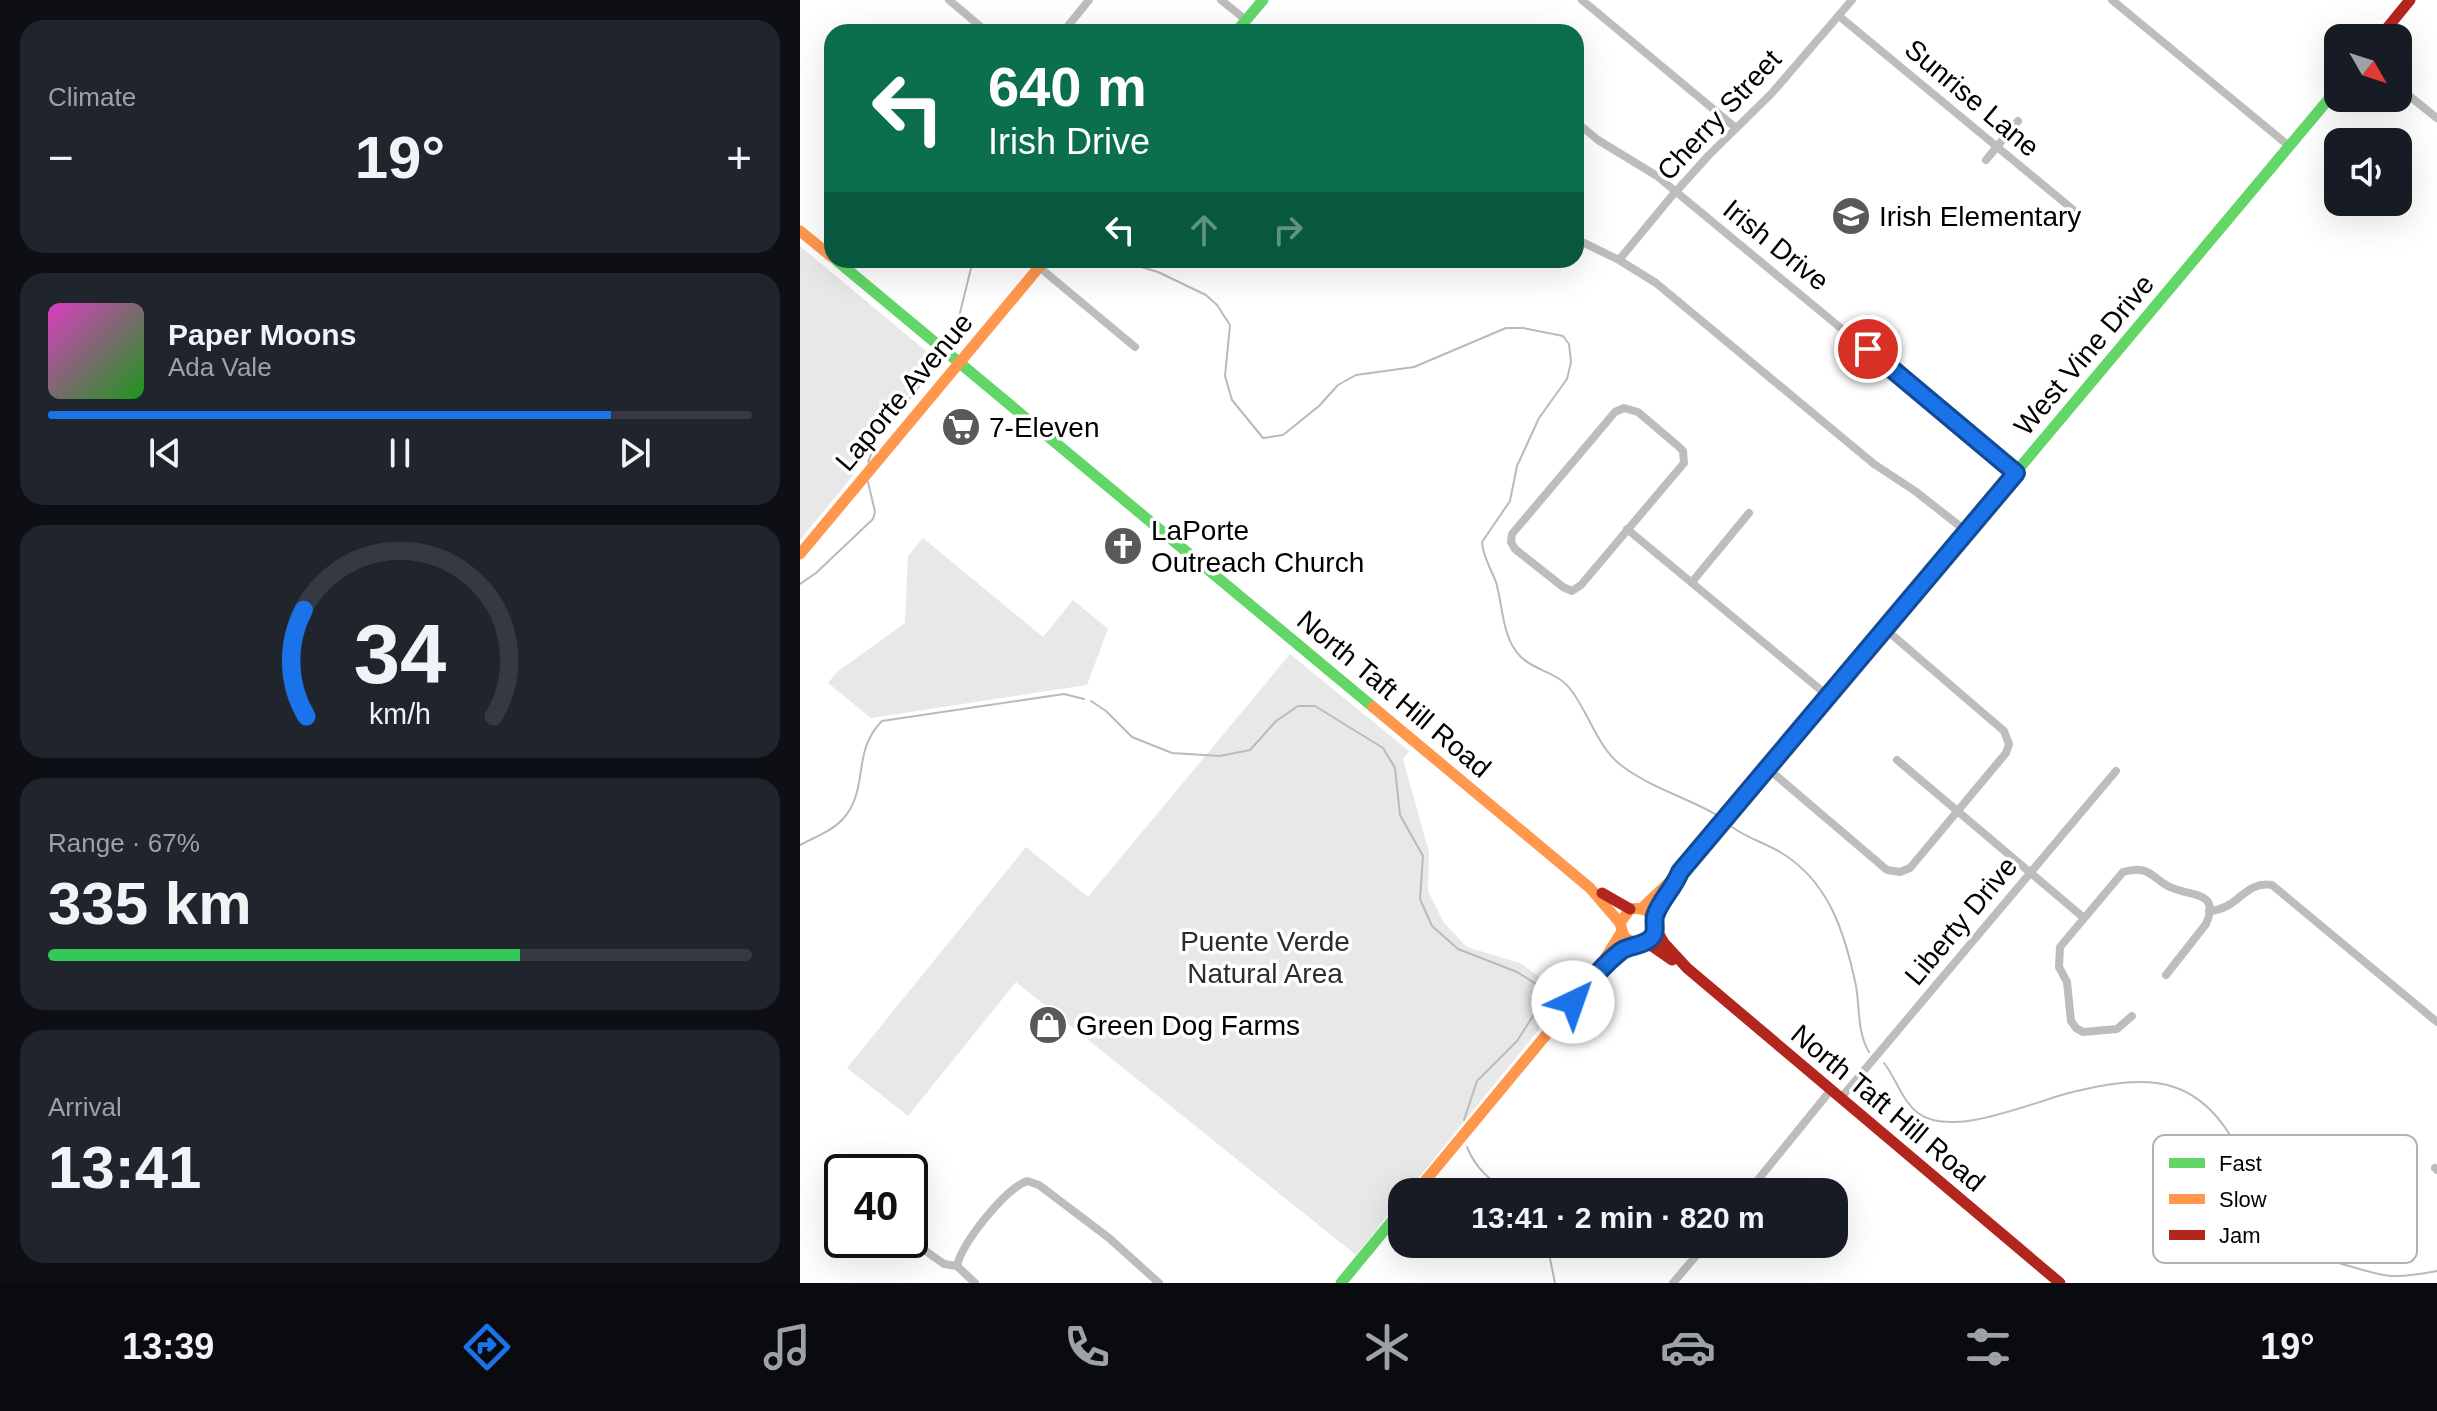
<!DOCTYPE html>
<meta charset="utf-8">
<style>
body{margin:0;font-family:Helvetica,sans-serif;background:#20242c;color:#f1f3f6;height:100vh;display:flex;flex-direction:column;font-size:30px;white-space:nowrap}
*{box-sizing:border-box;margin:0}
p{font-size:26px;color:#9ea1a6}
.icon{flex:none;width:44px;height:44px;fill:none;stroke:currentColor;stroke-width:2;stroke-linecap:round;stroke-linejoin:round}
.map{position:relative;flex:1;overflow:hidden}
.drawer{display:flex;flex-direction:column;gap:20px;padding:20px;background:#0d0f14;width:800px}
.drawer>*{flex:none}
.hud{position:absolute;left:24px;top:24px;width:760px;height:244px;border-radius:24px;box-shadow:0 8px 32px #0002;background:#0b6e4f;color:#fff;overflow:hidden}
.needle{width:52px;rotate:129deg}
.buttons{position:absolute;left:1524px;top:24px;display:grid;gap:16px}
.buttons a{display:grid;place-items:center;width:88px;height:88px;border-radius:16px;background:#171b24;box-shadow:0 8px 32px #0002;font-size:40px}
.speed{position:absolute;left:24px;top:1154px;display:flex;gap:16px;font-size:40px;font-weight:700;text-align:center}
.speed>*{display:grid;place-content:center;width:104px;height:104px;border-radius:50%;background:#171b24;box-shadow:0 8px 32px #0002;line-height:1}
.speed .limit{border:4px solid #111;border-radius:12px;background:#fff;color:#111}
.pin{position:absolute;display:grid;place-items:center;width:68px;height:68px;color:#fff;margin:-34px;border:4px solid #fff;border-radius:50%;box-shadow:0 2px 8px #0007}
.me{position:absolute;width:88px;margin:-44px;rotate:42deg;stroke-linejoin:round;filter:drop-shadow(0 0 6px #0008)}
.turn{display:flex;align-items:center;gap:28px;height:168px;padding:0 32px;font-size:36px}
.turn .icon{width:104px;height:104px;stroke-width:2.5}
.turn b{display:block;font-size:56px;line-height:68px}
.lanes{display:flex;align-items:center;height:76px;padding:0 32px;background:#0003;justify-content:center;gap:40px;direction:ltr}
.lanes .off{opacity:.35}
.big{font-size:60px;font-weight:800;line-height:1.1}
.drawer .tile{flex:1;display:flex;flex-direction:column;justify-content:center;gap:12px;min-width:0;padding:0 28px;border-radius:24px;background:#20242c}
.drawer .dial{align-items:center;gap:0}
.dial svg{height:208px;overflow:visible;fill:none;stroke:#363941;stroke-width:7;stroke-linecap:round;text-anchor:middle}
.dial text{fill:#f1f3f6;stroke:none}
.song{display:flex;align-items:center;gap:24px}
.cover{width:96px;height:96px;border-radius:12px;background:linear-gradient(135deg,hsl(310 70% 55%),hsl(120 70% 35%))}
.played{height:8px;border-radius:4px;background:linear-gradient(90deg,#1a73e8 80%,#363941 80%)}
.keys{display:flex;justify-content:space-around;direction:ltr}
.heat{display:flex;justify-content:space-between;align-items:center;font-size:44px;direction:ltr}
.charge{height:12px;border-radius:6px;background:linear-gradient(90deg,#34c759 67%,#363941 0)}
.trip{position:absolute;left:588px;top:1178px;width:460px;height:80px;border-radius:24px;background:#171b24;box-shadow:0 8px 32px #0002;font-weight:800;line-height:80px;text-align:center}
.tab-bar{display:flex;height:128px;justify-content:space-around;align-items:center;background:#090b0e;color:#9ea1a6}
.tab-bar .icon{width:56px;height:56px}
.tab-bar .current{color:#1a73e8}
.tab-bar b{font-size:36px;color:#f1f3f6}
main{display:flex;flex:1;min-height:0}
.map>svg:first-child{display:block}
.green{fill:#e8e8e8}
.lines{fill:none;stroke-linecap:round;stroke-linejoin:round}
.stream{stroke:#bababa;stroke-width:2}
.street{stroke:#bdbdbd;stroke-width:8}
.fast{stroke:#63d668;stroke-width:11}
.slow{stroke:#ff974d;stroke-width:11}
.jam{stroke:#b3261e;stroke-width:11}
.route-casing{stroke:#114b97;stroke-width:20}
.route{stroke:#1a73e8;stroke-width:14}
.labels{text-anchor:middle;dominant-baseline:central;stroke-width:7;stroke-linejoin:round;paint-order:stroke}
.street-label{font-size:28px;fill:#000;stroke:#fff}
.poi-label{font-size:28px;fill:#000;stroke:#fff;text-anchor:start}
.park-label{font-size:28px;fill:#2c2c2c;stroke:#fff}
.key{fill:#fff;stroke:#b2b2b2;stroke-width:2}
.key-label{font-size:22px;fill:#000}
</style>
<main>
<section class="drawer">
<div class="tile"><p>Climate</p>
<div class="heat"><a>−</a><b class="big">19°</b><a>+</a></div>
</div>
<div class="tile">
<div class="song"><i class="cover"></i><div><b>Paper Moons</b><p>Ada Vale</p></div></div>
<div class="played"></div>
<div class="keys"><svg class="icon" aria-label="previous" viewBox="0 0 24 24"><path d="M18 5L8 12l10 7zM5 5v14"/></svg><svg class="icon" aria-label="pause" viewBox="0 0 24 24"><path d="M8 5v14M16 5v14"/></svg><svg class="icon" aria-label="next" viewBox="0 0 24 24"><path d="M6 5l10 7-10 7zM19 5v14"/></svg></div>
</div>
<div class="tile dial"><svg viewBox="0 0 100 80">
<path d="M14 69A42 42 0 1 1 86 69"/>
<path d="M14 69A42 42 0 0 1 13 28" stroke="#1a73e8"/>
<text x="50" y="56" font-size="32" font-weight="700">34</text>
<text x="50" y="72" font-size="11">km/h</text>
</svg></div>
<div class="tile"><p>Range · 67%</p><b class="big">335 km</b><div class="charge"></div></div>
<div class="tile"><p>Arrival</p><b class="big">13:41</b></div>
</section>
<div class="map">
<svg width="1637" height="1283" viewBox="0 0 1637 1283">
<rect width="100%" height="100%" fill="#fff"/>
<g class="green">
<polygon points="0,246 132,356 134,365 72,441 51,478 0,540"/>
<polygon points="123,538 243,637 273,600 308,629 287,685 71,718 28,683 37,672 105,623 108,556"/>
<polygon points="490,654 609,751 603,759 629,852 628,891 644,923 667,947 720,963 766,996 607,1192 602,1192 602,1198 556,1255 216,982 108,1116 47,1068 226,847 288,897"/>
</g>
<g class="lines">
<g class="stream">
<path d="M317 260 358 272 406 295 417 305 430 325 425 376 432 400 463 438 483 435 519 406 538 385 556 375 614 367 706 328H723L763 336 769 344 771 362 767 379 739 418 717 466 710 501 682 542C683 557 691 569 696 582 703 606 702 639 721 657 735 671 758 672 771 690 790 715 797 747 822 766 850 787 885 797 915 814"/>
<polyline points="155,333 173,260"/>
<polyline points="68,462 77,440 139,361"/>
<polyline points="0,584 16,573 73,519 75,512 68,482"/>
<polyline points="291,701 306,711 332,737 372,753 420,756 450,750 476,721 498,706 515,706 583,748 595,768 600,815 623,856 620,899 632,926 658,949 717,972 736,984 742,994 742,1002 717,1041 677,1081 664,1120"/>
<path d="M932 827C947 838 965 843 980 852 1029 881 1045 933 1056 986 1060 1008 1057 1032 1069 1052"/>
<path d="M0 845C15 837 32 831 43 819 70 788 51 752 82 721L264 694 284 699"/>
<path d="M1084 1063C1096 1078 1102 1101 1118 1113 1154 1140 1238 1099 1277 1091 1305 1084 1345 1077 1374 1087 1433 1107 1446 1177 1478 1223 1484 1233 1491 1245 1501 1251 1514 1258 1529 1259 1542 1264 1586 1277 1591 1280 1637 1271"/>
<path d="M667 1147C676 1169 689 1179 708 1192"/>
<polyline points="747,1244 755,1283"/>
</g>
<g class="street">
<polyline points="149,0 187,32"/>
<polyline points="421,0 446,20"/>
<polyline points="782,0 936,128"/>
<polyline points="1312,0 1489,146"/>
<polyline points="1039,16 1277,213"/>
<polyline points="263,32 289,0"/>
<polyline points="1598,87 1637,118"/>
<polyline points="776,122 798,140 857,176 1216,473"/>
<polyline points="1186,160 1218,121"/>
<polyline points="776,239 819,260 856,283 1074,464 1115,491 1166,531"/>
<polyline points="819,260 871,197 909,155 972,93 1052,0"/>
<polyline points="239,267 335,347"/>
<polygon points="824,408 838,412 878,446 883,451 884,463 781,585 772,591 763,587 715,549 711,542 712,534 815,412"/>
<polyline points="827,529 1028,696"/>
<polyline points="892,582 949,513"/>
<polyline points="1097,760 1284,918"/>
<polyline points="967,768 1087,870 1100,872 1110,868 1206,753 1209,744 1204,731 1084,628"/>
<path d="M1409 911C1440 909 1443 881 1472 885L1637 1022"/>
<path d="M1332 1016 1317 1029 1283 1032 1276 1028 1271 1021 1267 982 1259 967 1260 947 1323 872C1352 863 1353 882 1375 889 1393 896 1420 892 1406 924L1366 975"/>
<polyline points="1040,1099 1316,771"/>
<polyline points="1635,1168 1637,1170"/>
<polyline points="948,1192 1030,1091"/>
<polyline points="120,1247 144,1264 157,1266 175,1283"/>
<path d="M157 1266C162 1243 204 1190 227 1181L239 1185 309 1238 359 1283"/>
<polyline points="873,1283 906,1244"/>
</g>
<g class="fast">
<polyline points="436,32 463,0"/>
<polyline points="36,260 573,707"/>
<polyline points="1118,589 1538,88"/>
<polyline points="541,1283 602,1209"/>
</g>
<g class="slow">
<polyline points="0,231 32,257"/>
<polyline points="0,554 245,260"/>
<polyline points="573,707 790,888 820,923"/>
<polyline points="842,908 880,872 1118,589"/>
<polyline points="804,960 821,933"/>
<path d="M616 1192 794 977 825 949 850 939 856 923C851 911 843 907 830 909L820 923 824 937 834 943"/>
</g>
<g class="jam">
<polyline points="1579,38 1610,0"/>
<polyline points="802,893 830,909"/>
<polyline points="856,929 864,943 887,968 1260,1283"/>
<polyline points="846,942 872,960"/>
</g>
</g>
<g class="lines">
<defs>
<path id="route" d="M773 1002C788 984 803 965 821 951 830 945 842 946 850 939 858 932 853 924 855 916 860 900 874 888 880 872L1216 473 1068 349"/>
</defs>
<use href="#route" class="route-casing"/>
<use href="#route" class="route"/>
</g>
<defs>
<symbol id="school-disc" viewBox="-11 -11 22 22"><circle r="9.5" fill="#595959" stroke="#fff"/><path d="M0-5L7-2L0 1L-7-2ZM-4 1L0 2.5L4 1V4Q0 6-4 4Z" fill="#fff"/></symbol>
<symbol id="supermarket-disc" viewBox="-11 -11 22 22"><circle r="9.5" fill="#595959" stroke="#fff"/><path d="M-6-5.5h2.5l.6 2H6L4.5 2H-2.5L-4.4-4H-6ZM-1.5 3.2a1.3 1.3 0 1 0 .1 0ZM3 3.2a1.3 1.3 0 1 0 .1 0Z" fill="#fff"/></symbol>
<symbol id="church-disc" viewBox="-11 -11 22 22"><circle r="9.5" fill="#595959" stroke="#fff"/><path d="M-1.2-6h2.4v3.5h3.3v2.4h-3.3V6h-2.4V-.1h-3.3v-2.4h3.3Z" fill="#fff"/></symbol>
<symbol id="shop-disc" viewBox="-11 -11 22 22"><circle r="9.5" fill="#595959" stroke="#fff"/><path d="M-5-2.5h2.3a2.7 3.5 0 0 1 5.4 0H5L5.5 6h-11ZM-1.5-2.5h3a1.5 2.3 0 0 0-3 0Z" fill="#fff"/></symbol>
</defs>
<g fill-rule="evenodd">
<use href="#school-disc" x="1029" y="194" width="44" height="44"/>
<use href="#supermarket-disc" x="139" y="405" width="44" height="44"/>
<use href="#church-disc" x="301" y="524" width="44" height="44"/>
<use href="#shop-disc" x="226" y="1003" width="44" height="44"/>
</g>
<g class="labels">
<g class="street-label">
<text transform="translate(1172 98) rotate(40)">Sunrise Lane</text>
<text transform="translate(919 115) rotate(-47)">Cherry Street</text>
<text transform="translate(976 245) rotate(39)">Irish Drive</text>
<text transform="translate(1284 355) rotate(-50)">West Vine Drive</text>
<text transform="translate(104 392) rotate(-50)">Laporte Avenue</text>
<text transform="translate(594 694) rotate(40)">North Taft Hill Road</text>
<text transform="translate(1161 921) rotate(-50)">Liberty Drive</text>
<text transform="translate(1088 1108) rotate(40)">North Taft Hill Road</text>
</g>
<g class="poi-label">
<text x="1079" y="216">Irish Elementary</text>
<text x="189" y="427">7-Eleven</text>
<text x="351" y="530">LaPorte<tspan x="351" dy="32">Outreach Church</tspan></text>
<text x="276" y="1025">Green Dog Farms</text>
</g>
<g class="park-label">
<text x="465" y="941">Puente Verde<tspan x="465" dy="32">Natural Area</tspan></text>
</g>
</g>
<rect x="1353" y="1135" width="264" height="128" rx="12" class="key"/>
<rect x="1369" y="1158" width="36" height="10" fill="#63d668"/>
<rect x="1369" y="1194" width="36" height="10" fill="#ff974d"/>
<rect x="1369" y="1230" width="36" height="10" fill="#b3261e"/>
<g class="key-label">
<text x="1419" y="1171">Fast</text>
<text x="1419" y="1207">Slow</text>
<text x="1419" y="1243">Jam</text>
</g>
</svg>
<div class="buttons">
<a><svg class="needle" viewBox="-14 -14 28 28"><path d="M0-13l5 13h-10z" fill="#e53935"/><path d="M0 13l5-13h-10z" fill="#9ea1a6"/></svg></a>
<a><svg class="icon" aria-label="sound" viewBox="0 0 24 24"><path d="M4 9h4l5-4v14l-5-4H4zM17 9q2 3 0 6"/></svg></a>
</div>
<div class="speed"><div class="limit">40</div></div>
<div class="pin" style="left:1068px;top:349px;background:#d93025"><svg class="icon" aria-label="arrive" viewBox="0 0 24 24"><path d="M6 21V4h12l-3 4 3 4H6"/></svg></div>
<svg class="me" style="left:773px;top:1002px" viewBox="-20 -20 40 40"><circle r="19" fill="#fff"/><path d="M0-13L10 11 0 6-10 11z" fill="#1a73e8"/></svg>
<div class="trip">13:41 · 2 min · 820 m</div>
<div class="hud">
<div class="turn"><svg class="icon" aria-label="left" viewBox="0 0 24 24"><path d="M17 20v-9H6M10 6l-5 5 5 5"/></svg><div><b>640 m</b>Irish Drive</div></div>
<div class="lanes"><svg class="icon" aria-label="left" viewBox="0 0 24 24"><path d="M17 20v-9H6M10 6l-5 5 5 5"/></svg><svg class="icon off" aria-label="ahead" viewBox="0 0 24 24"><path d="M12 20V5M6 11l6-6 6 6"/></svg><svg class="icon off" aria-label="right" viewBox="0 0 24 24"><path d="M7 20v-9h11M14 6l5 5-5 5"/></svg></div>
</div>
</div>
</main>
<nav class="tab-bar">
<b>13:39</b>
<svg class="icon current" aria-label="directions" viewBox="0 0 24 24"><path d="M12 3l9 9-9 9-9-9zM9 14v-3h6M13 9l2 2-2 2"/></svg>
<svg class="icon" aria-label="music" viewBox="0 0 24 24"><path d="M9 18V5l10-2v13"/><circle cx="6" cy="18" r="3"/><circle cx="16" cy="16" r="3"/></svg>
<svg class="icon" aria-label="phone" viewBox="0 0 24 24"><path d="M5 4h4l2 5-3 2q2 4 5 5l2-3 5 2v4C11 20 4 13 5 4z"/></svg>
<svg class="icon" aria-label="climate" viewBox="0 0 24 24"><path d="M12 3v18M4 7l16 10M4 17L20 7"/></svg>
<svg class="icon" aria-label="car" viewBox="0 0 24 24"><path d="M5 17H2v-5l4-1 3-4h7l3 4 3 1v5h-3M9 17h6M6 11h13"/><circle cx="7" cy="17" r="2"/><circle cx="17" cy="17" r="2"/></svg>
<svg class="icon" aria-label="filters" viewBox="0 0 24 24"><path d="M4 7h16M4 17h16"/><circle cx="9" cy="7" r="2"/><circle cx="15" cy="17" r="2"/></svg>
<b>19°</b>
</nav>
